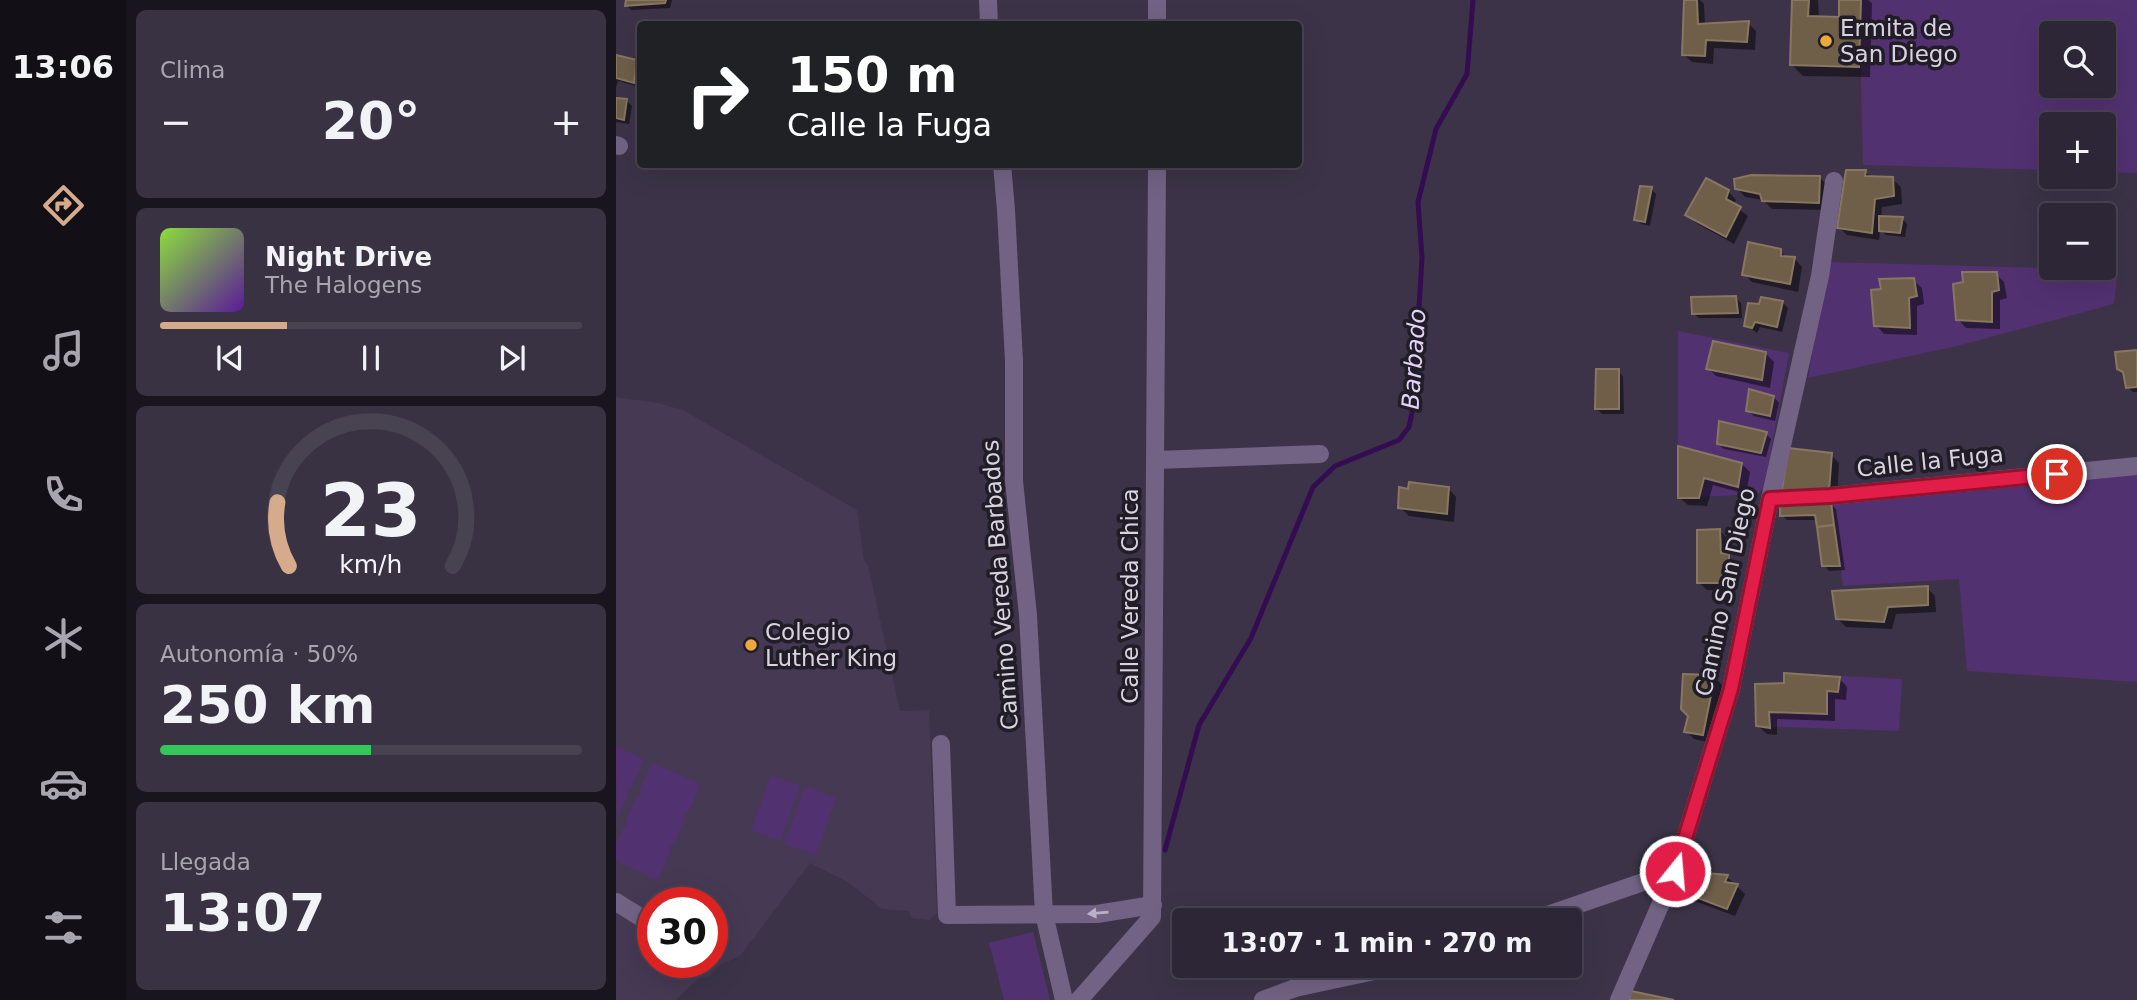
<!DOCTYPE html>
<html lang="es">
<meta charset="utf-8">
<style>
body{margin:0;font-family:"DejaVu Sans",sans-serif;background:#393242;color:#f1f3f6;height:100vh;display:flex;flex-direction:column;font-size:26px;white-space:nowrap}
*{box-sizing:border-box;margin:0}
p{font-size:23px;color:#a7a5ad}
.icon{flex:none;width:38px;height:38px;fill:none;stroke:currentColor;stroke-width:2;stroke-linecap:round;stroke-linejoin:round}
.map{position:relative;flex:1;overflow:hidden}
.details{display:flex;flex-direction:column;gap:10px;padding:10px;background:#19151e;width:490px}
.details>*{flex:none}
.guide{position:absolute;left:21px;top:21px;width:665px;height:147px;border-radius:7px;box-shadow:0 7px 28px #0002,0 0 0 2px #484351;background:#202124;color:#fff;overflow:hidden}
.tools{position:absolute;left:1423px;top:21px;display:grid;gap:14px}
.tools a{display:grid;place-items:center;width:77px;height:77px;border-radius:7px;background:#2d2636;box-shadow:0 7px 28px #0002,0 0 0 2px #484351;font-size:35px}
.speed{position:absolute;left:21px;top:887px;display:flex;gap:14px;font-size:35px;font-weight:700;text-align:center}
.speed>*{display:grid;place-content:center;width:91px;height:91px;border-radius:50%;background:#2d2636;box-shadow:0 7px 28px #0002,0 0 0 2px #484351;line-height:1}
.speed .limit{border:10px solid #d22;background:#fff;color:#111}
.pin{position:absolute;display:grid;place-items:center;width:60px;height:60px;color:#fff;margin:-30px;border:4px solid #fff;border-radius:50%;box-shadow:0 2px 7px #0007}
.me{position:absolute;width:77px;margin:-38px;rotate:17deg;stroke-linejoin:round;filter:drop-shadow(0 0 5px #0008)}
.turn{display:flex;align-items:center;gap:24px;height:147px;padding:0 35px;font-size:32px}
.turn .icon{width:91px;height:91px;stroke-width:2.5}
.turn b{display:block;font-size:49px;line-height:60px}
.big{font-size:52px;font-weight:700;line-height:1.1}
.details .widget{flex:1;display:flex;flex-direction:column;justify-content:center;gap:10px;min-width:0;padding:0 24px;border-radius:10px;background:#393242}
.details .dial{align-items:center;gap:0}
.dial svg{height:182px;overflow:visible;fill:none;stroke:#484351;stroke-width:7;stroke-linecap:round;text-anchor:middle}
.dial text{fill:#f1f3f6;stroke:none}
.song{display:flex;align-items:center;gap:21px}
.cover{width:84px;height:84px;border-radius:10px;background:linear-gradient(135deg,hsl(90 70% 55%),hsl(270 70% 35%))}
.played{height:7px;border-radius:4px;background:linear-gradient(90deg,#d6ab8b 30%,#484351 30%)}
.keys{display:flex;justify-content:space-around;direction:ltr}
.heat{display:flex;justify-content:space-between;align-items:center;font-size:38px;direction:ltr}
.charge{height:10px;border-radius:5px;background:linear-gradient(90deg,#34c759 50%,#484351 0)}
.trip{position:absolute;left:556px;top:908px;width:410px;height:70px;border-radius:7px;background:#2d2636;box-shadow:0 7px 28px #0002,0 0 0 2px #484351;font-weight:700;line-height:70px;text-align:center}
main{display:flex;flex:1;min-height:0}
.menu{display:flex;flex-direction:column;width:126px;justify-content:space-around;align-items:center;background:#120f16;color:#a7a5ad}
.menu .icon{width:49px;height:49px}
.menu .selected{color:#d6ab8b}
.menu b{font-size:32px;color:#f1f3f6}
.map>svg:first-child{display:block}
.built{fill:#463954;fill-rule:evenodd}
.green{fill:#523171;fill-rule:evenodd}
.shadow{fill:#0007}
.lines{fill:none;stroke-linecap:round;stroke-linejoin:round}
.stream{stroke:#340c52;stroke-width:5}
.building{fill:#6f5f49;stroke:#877660;stroke-width:2}
.minor{stroke:#726384;stroke-width:18}
.oneway{fill:#bab1c5}
.route-casing{stroke:#92132f;stroke-width:18}
.route{stroke:#e11d48;stroke-width:12}
.poi-dot{fill:#eda83c;stroke:#211d26;stroke-width:2.5}
.labels{text-anchor:middle;dominant-baseline:central;stroke-width:7;stroke-linejoin:round;paint-order:stroke}
.poi-label{font-size:23px;fill:#d9d3e1;stroke:#211d26;text-anchor:start}
.street-label{font-size:23px;fill:#d9d3e1;stroke:#211d26}
.water-label{font-size:24px;font-style:italic;fill:#e4d2fb;stroke:#211d26}
</style>
<main>
<nav class="menu">
<b>13:06</b>
<svg class="icon selected" aria-label="directions" viewBox="0 0 24 24"><path d="M12 3l9 9-9 9-9-9zM9 14v-3h6M13 9l2 2-2 2"/></svg>
<svg class="icon" aria-label="music" viewBox="0 0 24 24"><path d="M9 18V5l10-2v13"/><circle cx="6" cy="18" r="3"/><circle cx="16" cy="16" r="3"/></svg>
<svg class="icon" aria-label="phone" viewBox="0 0 24 24"><path d="M5 4h4l2 5-3 2q2 4 5 5l2-3 5 2v4C11 20 4 13 5 4z"/></svg>
<svg class="icon" aria-label="climate" viewBox="0 0 24 24"><path d="M12 3v18M4 7l16 10M4 17L20 7"/></svg>
<svg class="icon" aria-label="car" viewBox="0 0 24 24"><path d="M5 17H2v-5l4-1 3-4h7l3 4 3 1v5h-3M9 17h6M6 11h13"/><circle cx="7" cy="17" r="2"/><circle cx="17" cy="17" r="2"/></svg>
<svg class="icon" aria-label="filters" viewBox="0 0 24 24"><path d="M4 7h16M4 17h16"/><circle cx="9" cy="7" r="2"/><circle cx="15" cy="17" r="2"/></svg>
</nav>
<section class="details">
<div class="widget"><p>Clima</p>
<div class="heat"><a>−</a><b class="big">20°</b><a>+</a></div>
</div>
<div class="widget">
<div class="song"><i class="cover"></i><div><b>Night Drive</b><p>The Halogens</p></div></div>
<div class="played"></div>
<div class="keys"><svg class="icon" aria-label="previous" viewBox="0 0 24 24"><path d="M18 5L8 12l10 7zM5 5v14"/></svg><svg class="icon" aria-label="pause" viewBox="0 0 24 24"><path d="M8 5v14M16 5v14"/></svg><svg class="icon" aria-label="next" viewBox="0 0 24 24"><path d="M6 5l10 7-10 7zM19 5v14"/></svg></div>
</div>
<div class="widget dial"><svg viewBox="0 0 100 80">
<path d="M14 69A42 42 0 1 1 86 69"/>
<path d="M14 69A42 42 0 0 1 9 41" stroke="#d6ab8b"/>
<text x="50" y="56" font-size="32" font-weight="700">23</text>
<text x="50" y="72" font-size="11">km/h</text>
</svg></div>
<div class="widget"><p>Autonomía · 50%</p><b class="big">250 km</b><div class="charge"></div></div>
<div class="widget"><p>Llegada</p><b class="big">13:07</b></div>
</section>
<div class="map">
<svg width="1521" height="1000" viewBox="0 0 1521 1000">
<rect width="100%" height="100%" fill="#3c3348"/>
<path class="built" d="M0 397 42 403 67 410 241 510 248 560 252 565 284 711 313 710 321 913 313 920 296 918 292 911 266 909 232 882 194 863 124 956 104 965 94 976 82 979 60 1000H0ZM37 903H96V962H37Z"/>
<g class="green">
<path d="M1243 0H1521V173L1488 172V124H1435V170L1247 165ZM1435 33H1488V86H1435Z"/>
<polygon points="1212,262 1502,270 1498,304 1341,346 1192,378"/>
<polygon points="1062,331 1173,353 1148,488 1141,494 1062,498"/>
<polygon points="1521,467 1521,682 1351,671 1343,579 1227,586 1214,496"/>
<polygon points="1168,673 1286,679 1283,731 1140,726 1139,684 1168,683"/>
<polygon points="0,746 26,758 27,761 15,788 13,787 11,791 13,792 1,819"/>
<polygon points="35,764 39,764 82,783 84,786 72,813 69,812 67,816 70,818 57,845 55,844 53,848 55,850 43,878 39,879 0,861 0,843 7,828 9,829 11,825 9,823 21,796 24,796 26,793 23,791"/>
<polygon points="155,775 184,786 164,841 135,830"/>
<polygon points="189,786 220,798 200,855 168,844"/>
<polygon points="417,932 434,1000 388,1000 373,943"/>
</g>
<g class="shadow">
<polygon points="11,0 56,0 54,8 15,10 10,5"/>
<polygon points="1070,0 1084,0 1088,4 1089,25 1132,23 1140,31 1139,50 1098,48 1097,64 1076,62 1067,54"/>
<polygon points="1178,0 1202,0 1203,18 1225,18 1225,0 1252,0 1256,3 1254,77 1187,76 1176,65"/>
<polygon points="0,57 20,61 24,66 23,87 2,81 0,88"/>
<polygon points="0,99 11,101 16,106 13,124 0,122"/>
<polygon points="1249,172 1256,178 1276,179 1285,187 1286,204 1266,207 1265,218 1286,218 1291,224 1289,237 1270,235 1264,230 1263,240 1231,235 1223,227"/>
<polygon points="1204,178 1212,186 1211,210 1156,209 1147,200 1129,197 1121,188"/>
<polygon points="1035,189 1040,194 1034,226 1025,224 1020,219"/>
<polygon points="1112,191 1120,200 1118,205 1132,216 1118,244 1080,223 1072,215"/>
<polygon points="1164,251 1171,258 1178,258 1186,267 1182,292 1136,282 1128,274"/>
<polygon points="1380,274 1388,282 1391,298 1384,300 1384,329 1350,328 1342,319"/>
<polygon points="1297,280 1306,288 1308,304 1301,306 1301,335 1268,334 1260,325"/>
<polygon points="1119,297 1125,303 1126,318 1083,318 1077,313"/>
<polygon points="1166,302 1172,308 1166,332 1144,327 1141,333 1129,325"/>
<polygon points="1521,353 1521,392 1517,392 1512,387 1508,374 1502,368"/>
<polygon points="1150,354 1158,362 1154,388 1100,376 1092,368"/>
<polygon points="1002,371 1007,376 1008,414 986,414 981,409"/>
<polygon points="1158,397 1163,403 1159,421 1138,416 1132,411"/>
<polygon points="1150,434 1155,439 1150,457 1108,449 1102,444"/>
<polygon points="1064,449 1126,464 1134,472 1130,494 1097,485 1091,506 1072,505 1063,497"/>
<polygon points="1215,455 1223,463 1221,498 1176,497"/>
<polygon points="832,488 840,497 838,522 793,516 784,507 793,491"/>
<polygon points="1214,504 1220,509 1229,570 1213,571 1208,565 1202,520 1171,520 1166,515"/>
<polygon points="1104,531 1112,539 1112,556 1120,564 1120,591 1091,590 1082,582"/>
<polygon points="1311,588 1319,596 1320,612 1280,614 1276,629 1230,627 1222,619"/>
<polygon points="1098,677 1106,685 1095,743 1078,739 1070,731"/>
<polygon points="1223,678 1231,687 1230,700 1219,699 1219,721 1161,719 1161,735 1151,734 1142,726 1141,686"/>
<polygon points="1111,877 1129,894 1119,916 1068,897 1060,889"/>
</g>
<g class="lines">
<polyline class="stream" points="549,850 583,725 635,638 697,487 719,466 783,440 793,427 797,408 806,258 802,202 820,129 851,74 857,0"/>
</g>
<g class="building">
<polygon points="10,0 50,0 49,3 9,6"/>
<polygon points="1068,0 1081,0 1082,24 1133,21 1131,42 1090,40 1089,56 1066,55"/>
<polygon points="1176,0 1193,0 1192,16 1223,17 1223,0 1245,0 1243,67 1174,65"/>
<polygon points="0,55 21,60 18,83 0,78"/>
<polygon points="0,98 11,99 8,120 0,118"/>
<polygon points="1230,170 1250,170 1249,176 1277,177 1278,196 1259,199 1256,233 1221,228"/>
<polygon points="1135,175 1204,176 1203,203 1146,201 1144,194 1119,189 1118,179"/>
<polygon points="1090,178 1113,190 1110,199 1125,207 1110,237 1069,215"/>
<polygon points="1024,186 1036,187 1029,222 1018,220"/>
<polygon points="1263,216 1287,217 1284,233 1263,231"/>
<polygon points="1132,242 1165,249 1165,256 1179,257 1174,284 1126,275"/>
<polygon points="1346,272 1381,272 1383,290 1376,292 1376,322 1340,320 1337,284 1347,282"/>
<polygon points="1298,278 1301,296 1293,298 1294,328 1258,326 1255,290 1265,289 1263,279"/>
<polygon points="1120,296 1122,313 1076,314 1075,297"/>
<polygon points="1145,297 1167,301 1161,327 1139,322 1136,328 1128,326 1132,303 1143,304"/>
<polygon points="1097,341 1150,352 1146,380 1090,369"/>
<polygon points="1521,350 1521,387 1510,388 1507,372 1501,369 1499,352"/>
<polygon points="980,369 1003,369 1003,409 979,409"/>
<polygon points="1133,389 1158,396 1154,416 1130,411"/>
<polygon points="1103,421 1151,432 1145,453 1101,444"/>
<polygon points="1062,446 1126,463 1122,487 1088,478 1083,498 1062,498"/>
<polygon points="1172,448 1216,453 1213,491 1166,490"/>
<polygon points="793,482 833,487 831,514 782,508 783,487 792,489"/>
<polygon points="1215,502 1218,525 1201,527 1199,515 1164,516 1164,503"/>
<polygon points="1218,525 1224,566 1206,566 1201,527"/>
<polygon points="1104,529 1105,553 1113,554 1113,583 1081,583 1081,530"/>
<polygon points="1312,586 1312,605 1272,607 1268,622 1220,619 1216,591"/>
<polygon points="1168,673 1224,677 1222,692 1211,691 1211,714 1153,712 1154,728 1140,726 1139,684 1168,683"/>
<polygon points="1067,674 1099,675 1087,735 1068,732 1072,716 1065,709"/>
<polygon points="1065,871 1112,875 1109,882 1122,884 1111,909 1058,889"/>
<polygon points="1015,991 1058,1000 1013,1000"/>
</g>
<g class="lines">
<g class="minor">
<polyline points="372,0 373,24"/>
<polyline points="541,0 541,24"/>
<polyline points="0,145 3,146"/>
<polyline points="386,164 390,210 398,361 398,481 412,615 428,914 448,1000"/>
<polyline points="540,460 704,454"/>
<polyline points="1154,499 1214,496 1521,466"/>
<polyline points="325,744 331,915 481,914 537,905"/>
<polyline points="0,902 37,925"/>
<polyline points="917,920 1059,871"/>
<polyline points="463,1000 536,917 541,164"/>
<polyline points="647,1000 679,988 782,966"/>
<polyline points="1003,1000 1059,871 1115,689 1154,499 1204,276 1218,181"/>
</g>
</g>
<defs><path id="oneway-solid" d="M-6-.8H1V-3.2L6.5 0L1 3.2V.8H-6Z" transform="scale(1.75)"/></defs>
<use class="oneway" href="#oneway-solid" transform="translate(482 913) rotate(175)"/>
<g class="lines">
<defs>
<polyline id="route" points="1059,871 1115,689 1154,499 1214,496 1441,474"/>
</defs>
<use href="#route" class="route-casing"/>
<use href="#route" class="route"/>
</g>
<g class="poi-dot">
<circle cx="1210" cy="41" r="7"/>
<circle cx="135" cy="645" r="7"/>
</g>
<g class="labels">
<g class="poi-label">
<text x="1224" y="28">Ermita de<tspan x="1224" dy="26">San Diego</tspan></text>
<text x="149" y="632">Colegio<tspan x="149" dy="26">Luther King</tspan></text>
</g>
<g class="street-label">
<text transform="translate(1314 461) rotate(-6)">Calle la Fuga</text>
<text transform="translate(384 585) rotate(-94)">Camino Vereda Barbados</text>
<text transform="translate(1109 592) rotate(-78)">Camino San Diego</text>
<text transform="translate(514 596) rotate(-90)">Calle Vereda Chica</text>
</g>
<g class="water-label">
<text transform="translate(798 359) rotate(-86)">Barbado</text>
</g>
</g>
</svg>
<div class="tools">
<a><svg class="icon" aria-label="search" viewBox="0 0 24 24"><circle cx="10" cy="10" r="6"/><path d="M15 15l6 6"/></svg></a>
<a>+</a>
<a>−</a>
</div>
<div class="speed"><div class="limit">30</div></div>
<div class="pin" style="left:1441px;top:474px;background:#d93025"><svg class="icon" aria-label="arrive" viewBox="0 0 24 24"><path d="M6 21V4h12l-3 4 3 4H6"/></svg></div>
<svg class="me" style="left:1059px;top:871px" viewBox="-20 -20 40 40"><circle r="17" fill="#e11d48" stroke="#fff" stroke-width="3"/><path d="M0-11L8 9 0 5-8 9z" fill="#fff"/></svg>
<div class="trip">13:07 · 1 min · 270 m</div>
<div class="guide">
<div class="turn"><svg class="icon" aria-label="right" viewBox="0 0 24 24"><path d="M7 20v-9h11M14 6l5 5-5 5"/></svg><div><b>150 m</b>Calle la Fuga</div></div>
</div>
</div>
</main>
